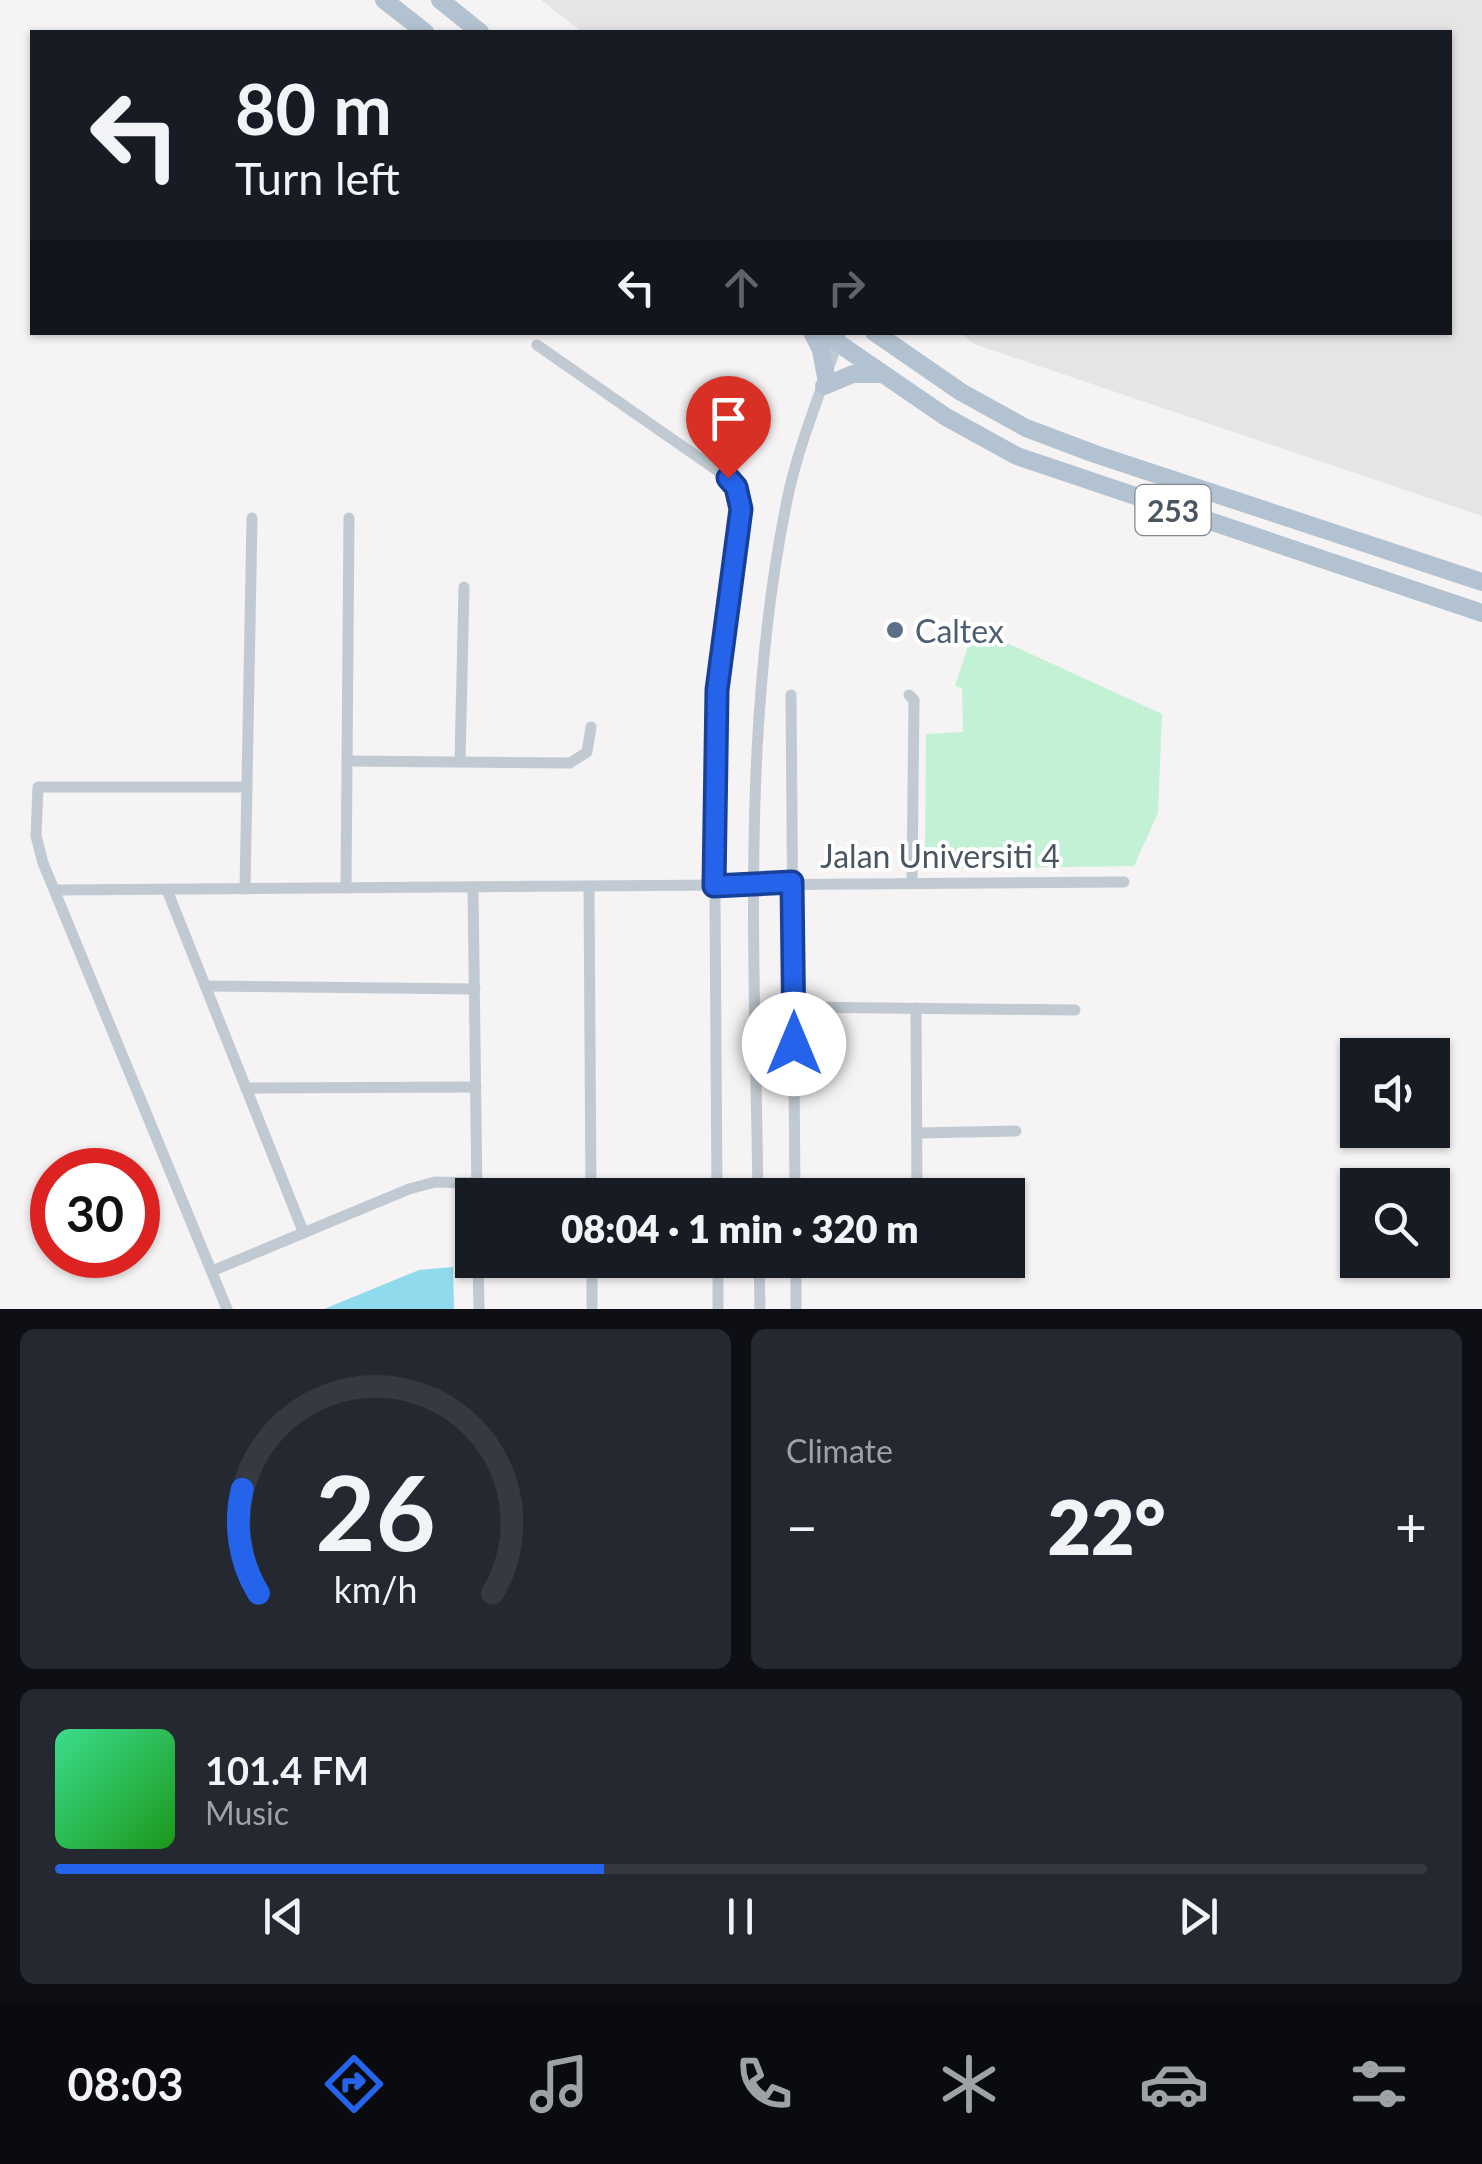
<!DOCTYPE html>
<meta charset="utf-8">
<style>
body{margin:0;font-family:Lato,sans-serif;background:#242831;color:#f1f3f6;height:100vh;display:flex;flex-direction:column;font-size:38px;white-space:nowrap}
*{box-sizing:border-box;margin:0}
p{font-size:32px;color:#9ea1a6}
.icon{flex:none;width:55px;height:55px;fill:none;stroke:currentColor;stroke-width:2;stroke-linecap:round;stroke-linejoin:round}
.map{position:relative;height:1309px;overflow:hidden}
.panel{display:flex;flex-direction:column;gap:20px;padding:20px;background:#0d0f14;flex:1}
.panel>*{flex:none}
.hud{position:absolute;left:30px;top:30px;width:1422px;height:305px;border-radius:0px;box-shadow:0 2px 8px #0004;background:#171b24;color:#f1f3f6;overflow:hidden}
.controls{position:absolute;left:1340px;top:1038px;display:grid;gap:20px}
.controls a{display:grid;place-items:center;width:110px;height:110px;border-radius:0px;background:#171b24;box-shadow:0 2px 8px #0004;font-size:50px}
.speed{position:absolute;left:30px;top:1148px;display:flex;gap:20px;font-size:50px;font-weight:700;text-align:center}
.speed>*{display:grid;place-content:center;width:130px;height:130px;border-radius:50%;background:#171b24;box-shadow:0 2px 8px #0004;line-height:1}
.speed .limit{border:15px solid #d22;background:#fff;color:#111}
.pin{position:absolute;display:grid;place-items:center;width:85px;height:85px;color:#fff;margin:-102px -42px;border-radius:50% 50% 50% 0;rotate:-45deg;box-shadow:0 0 10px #0007}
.pin .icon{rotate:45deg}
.me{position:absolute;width:110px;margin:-55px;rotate:0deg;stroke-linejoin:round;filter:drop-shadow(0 0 8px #0008)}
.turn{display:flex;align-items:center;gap:35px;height:210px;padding:0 40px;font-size:45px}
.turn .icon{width:130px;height:130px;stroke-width:2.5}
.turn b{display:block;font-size:70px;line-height:85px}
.lanes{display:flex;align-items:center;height:95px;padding:0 40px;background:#0003;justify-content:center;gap:50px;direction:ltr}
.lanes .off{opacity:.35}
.big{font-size:75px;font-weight:800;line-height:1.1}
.panel .card{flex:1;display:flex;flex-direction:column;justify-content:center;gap:15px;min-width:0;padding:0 35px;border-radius:15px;background:#242831}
.panel .dial{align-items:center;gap:0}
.dial svg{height:260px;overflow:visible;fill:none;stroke:#363941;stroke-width:7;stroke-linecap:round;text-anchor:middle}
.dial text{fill:#f1f3f6;stroke:none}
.song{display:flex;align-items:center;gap:30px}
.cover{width:120px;height:120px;border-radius:15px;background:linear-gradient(135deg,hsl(150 70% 55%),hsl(120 70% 35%))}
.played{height:10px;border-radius:5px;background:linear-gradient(90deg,#2563eb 40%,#363941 40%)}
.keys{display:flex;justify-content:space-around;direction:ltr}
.heat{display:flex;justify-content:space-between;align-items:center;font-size:55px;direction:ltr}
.panel .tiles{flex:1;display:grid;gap:20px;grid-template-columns:1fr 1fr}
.card:last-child{grid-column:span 2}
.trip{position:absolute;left:455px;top:1178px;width:570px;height:100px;border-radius:0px;background:#171b24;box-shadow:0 2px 8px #0004;font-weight:800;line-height:100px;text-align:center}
.tab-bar{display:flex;height:160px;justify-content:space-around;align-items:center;background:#090b0e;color:#9ea1a6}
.tab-bar .icon{width:70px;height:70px}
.tab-bar .current{color:#2563eb}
.tab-bar b{font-size:45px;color:#f1f3f6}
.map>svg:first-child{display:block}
.education{fill:#e6e4e5}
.green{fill:#c3f1d5}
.water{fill:#90daee}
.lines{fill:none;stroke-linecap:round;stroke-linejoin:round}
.minor{stroke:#c1cad2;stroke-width:11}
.primary{stroke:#b3c2d1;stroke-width:18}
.route-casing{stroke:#184099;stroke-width:25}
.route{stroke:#2563eb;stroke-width:18}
.service-dot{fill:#5c6f8a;stroke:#fff;stroke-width:4}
.labels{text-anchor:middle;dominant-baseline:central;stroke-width:8;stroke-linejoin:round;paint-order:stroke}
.shield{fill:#fff;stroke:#808990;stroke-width:2.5}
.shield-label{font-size:30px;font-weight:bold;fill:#4a5661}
.service-label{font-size:32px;fill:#4e5e75;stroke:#fff;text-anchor:start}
.street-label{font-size:32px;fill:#4a5661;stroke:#fff}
</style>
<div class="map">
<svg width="1482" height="1309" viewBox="0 0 1482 1309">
<rect width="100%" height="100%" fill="#f5f3f3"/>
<polygon class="education" points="541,0 1482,0 1482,516 974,344 960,333 1450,332 1450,32 582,32"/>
<polygon class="green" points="974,628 1162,714 1158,813 1134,866 933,869 925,860 926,734 963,732 962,688 955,686"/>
<polygon class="water" points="453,1267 454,1309 324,1309 419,1270"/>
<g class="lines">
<g class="minor">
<polyline points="537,345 728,478 740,497 721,650 714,752 717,1195"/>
<polyline points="791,695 795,1195"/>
<polyline points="909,695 914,700 912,882"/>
<polyline points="347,761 570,763 587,752 591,727"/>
<polyline points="460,762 464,587"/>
<polyline points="589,887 591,1195"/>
<polyline points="346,888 349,518"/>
<polyline points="473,888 477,1195"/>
<polyline points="245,889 252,518"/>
<polyline points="56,890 1124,882"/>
<polyline points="167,890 303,1231"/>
<polyline points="206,986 475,989"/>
<polyline points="793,1007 1075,1010"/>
<polyline points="916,1008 917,1195"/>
<polyline points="246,1088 476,1087"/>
<polyline points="917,1133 1016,1131"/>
<path d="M758 1195C755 962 740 721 789 491 801 438 824 384 841 332"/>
<polyline points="478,1260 479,1309"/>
<polyline points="592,1260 592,1309"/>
<polyline points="718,1260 718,1309"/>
<polyline points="759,1260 760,1309"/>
<polyline points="796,1260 796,1309"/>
<polyline points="212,1271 409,1189 435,1182 477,1183"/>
<polyline points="227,1309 43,863 36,836 38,787 247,787"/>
</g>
<g class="primary">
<polyline points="384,0 425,32"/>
<polyline points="440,0 480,32"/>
<polyline points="812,332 821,350 826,377"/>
<polyline points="822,332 946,417 1017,456 1482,613"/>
<polyline points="874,332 961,392 1026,428 1095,454 1482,582"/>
<polyline points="824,386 853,374 878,374"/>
</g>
</g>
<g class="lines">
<defs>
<polyline id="route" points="728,478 736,487 741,509 717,690 714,886 792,882 794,1044"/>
</defs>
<use href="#route" class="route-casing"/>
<use href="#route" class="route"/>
</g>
<circle class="service-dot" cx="895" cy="630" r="10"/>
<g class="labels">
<rect class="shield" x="1135.5" y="485" width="75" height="50" rx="8"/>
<g class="shield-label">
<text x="1173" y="510">253</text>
</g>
<g class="service-label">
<text x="915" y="630">Caltex</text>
</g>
<g class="street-label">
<text x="940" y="855">Jalan Universiti 4</text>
</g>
</g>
</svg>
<div class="controls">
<a><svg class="icon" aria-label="sound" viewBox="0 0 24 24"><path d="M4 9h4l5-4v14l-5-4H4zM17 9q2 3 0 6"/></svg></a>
<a><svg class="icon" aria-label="search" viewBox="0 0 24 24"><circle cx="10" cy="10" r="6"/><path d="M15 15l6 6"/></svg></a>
</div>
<div class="speed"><div class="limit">30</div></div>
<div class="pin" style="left:728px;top:478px;background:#d93025"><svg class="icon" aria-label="arrive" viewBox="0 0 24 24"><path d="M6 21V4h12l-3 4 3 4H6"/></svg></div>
<svg class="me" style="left:794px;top:1044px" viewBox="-20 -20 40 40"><circle r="19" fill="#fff"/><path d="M0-13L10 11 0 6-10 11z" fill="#2563eb"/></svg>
<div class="trip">08:04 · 1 min · 320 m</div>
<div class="hud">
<div class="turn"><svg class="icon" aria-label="left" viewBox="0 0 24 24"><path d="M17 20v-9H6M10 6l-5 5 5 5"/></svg><div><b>80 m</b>Turn left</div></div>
<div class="lanes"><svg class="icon" aria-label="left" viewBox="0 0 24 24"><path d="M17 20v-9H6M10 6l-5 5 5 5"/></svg><svg class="icon off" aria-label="ahead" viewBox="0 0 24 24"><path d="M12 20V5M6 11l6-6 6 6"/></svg><svg class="icon off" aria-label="right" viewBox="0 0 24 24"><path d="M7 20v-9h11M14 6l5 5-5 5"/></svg></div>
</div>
</div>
<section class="panel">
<div class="tiles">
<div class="card dial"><svg viewBox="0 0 100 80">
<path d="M14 69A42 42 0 1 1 86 69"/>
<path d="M14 69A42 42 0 0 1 9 37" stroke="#2563eb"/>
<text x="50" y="56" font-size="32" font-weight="700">26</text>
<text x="50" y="72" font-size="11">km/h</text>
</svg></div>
<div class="card"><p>Climate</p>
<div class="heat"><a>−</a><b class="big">22°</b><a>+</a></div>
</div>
<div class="card">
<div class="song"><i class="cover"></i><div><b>101.4 FM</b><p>Music</p></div></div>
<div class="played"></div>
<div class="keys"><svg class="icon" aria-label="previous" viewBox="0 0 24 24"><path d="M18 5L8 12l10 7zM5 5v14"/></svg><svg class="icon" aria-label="pause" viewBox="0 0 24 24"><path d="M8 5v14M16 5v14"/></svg><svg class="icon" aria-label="next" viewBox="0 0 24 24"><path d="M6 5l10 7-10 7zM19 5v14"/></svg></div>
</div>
</div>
</section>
<nav class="tab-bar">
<b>08:03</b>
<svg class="icon current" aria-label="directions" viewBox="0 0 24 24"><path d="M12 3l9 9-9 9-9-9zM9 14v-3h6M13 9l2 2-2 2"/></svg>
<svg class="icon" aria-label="music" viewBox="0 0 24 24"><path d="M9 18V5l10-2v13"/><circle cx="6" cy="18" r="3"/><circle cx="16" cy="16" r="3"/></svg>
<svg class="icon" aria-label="phone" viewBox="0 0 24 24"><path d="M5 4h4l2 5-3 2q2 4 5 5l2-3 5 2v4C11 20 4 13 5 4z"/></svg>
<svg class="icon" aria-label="climate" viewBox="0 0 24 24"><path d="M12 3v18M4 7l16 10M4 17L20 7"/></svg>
<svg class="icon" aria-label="car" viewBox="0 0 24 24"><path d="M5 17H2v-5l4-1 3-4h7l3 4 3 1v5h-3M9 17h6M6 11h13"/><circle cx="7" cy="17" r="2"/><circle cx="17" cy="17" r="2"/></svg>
<svg class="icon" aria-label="filters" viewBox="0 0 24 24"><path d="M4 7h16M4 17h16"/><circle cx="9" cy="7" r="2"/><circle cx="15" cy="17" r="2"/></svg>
</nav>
